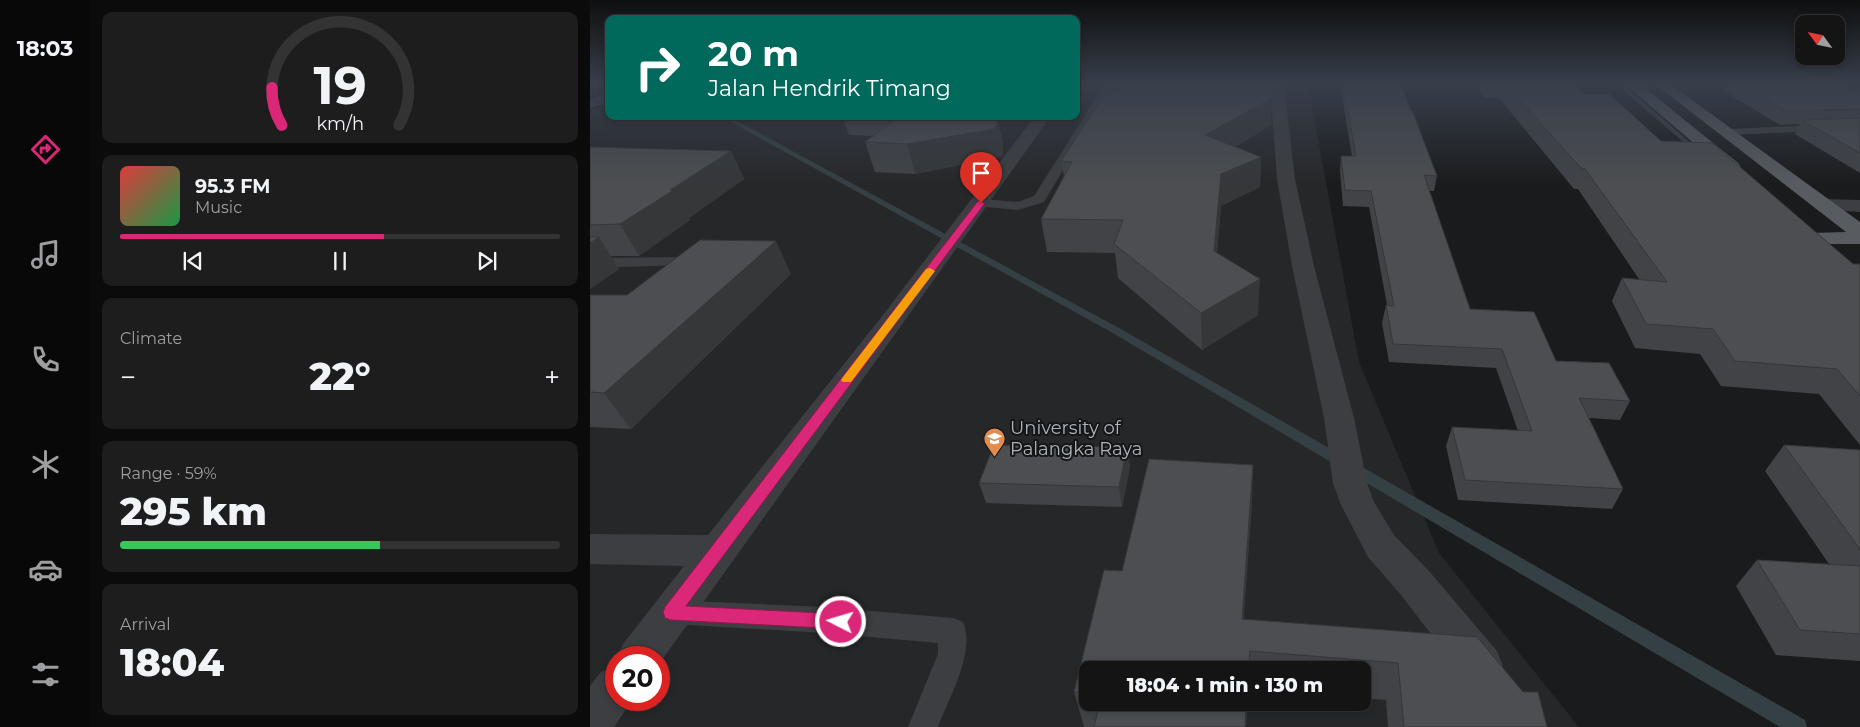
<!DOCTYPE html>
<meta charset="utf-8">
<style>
body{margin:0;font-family:Montserrat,sans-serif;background:#1d1d1e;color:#f1f3f6;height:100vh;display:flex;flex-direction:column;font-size:19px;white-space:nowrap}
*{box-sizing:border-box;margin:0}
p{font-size:16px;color:#9d9ea0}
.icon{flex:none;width:28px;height:28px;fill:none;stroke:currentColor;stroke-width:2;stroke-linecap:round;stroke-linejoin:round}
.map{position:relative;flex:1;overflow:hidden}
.details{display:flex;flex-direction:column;gap:12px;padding:12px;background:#0b0b0c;width:500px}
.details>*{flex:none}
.banner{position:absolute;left:15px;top:15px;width:475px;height:105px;border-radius:10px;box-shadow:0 2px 8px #0003,0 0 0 1px #333334;background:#00695c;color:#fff;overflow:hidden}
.needle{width:32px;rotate:303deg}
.fabs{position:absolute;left:1205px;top:15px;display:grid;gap:10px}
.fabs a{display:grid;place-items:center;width:50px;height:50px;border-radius:10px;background:#141415;box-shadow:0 2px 8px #0003,0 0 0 1px #333334;font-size:25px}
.speed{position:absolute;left:15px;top:646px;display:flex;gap:10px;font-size:25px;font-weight:700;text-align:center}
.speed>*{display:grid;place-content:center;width:65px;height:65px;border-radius:50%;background:#141415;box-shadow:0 2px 8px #0003,0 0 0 1px #333334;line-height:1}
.speed .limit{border:8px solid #d22;background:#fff;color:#111}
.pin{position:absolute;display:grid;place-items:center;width:42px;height:42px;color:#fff;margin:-51px -21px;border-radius:50% 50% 50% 0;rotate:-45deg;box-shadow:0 0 5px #0007}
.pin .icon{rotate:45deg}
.me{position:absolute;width:55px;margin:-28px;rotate:275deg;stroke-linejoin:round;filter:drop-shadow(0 0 4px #0008)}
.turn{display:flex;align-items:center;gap:18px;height:105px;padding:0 20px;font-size:22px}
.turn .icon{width:65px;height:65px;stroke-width:2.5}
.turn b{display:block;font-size:35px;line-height:42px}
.big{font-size:38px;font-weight:800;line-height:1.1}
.details .widget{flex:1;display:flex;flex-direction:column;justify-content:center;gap:8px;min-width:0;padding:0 18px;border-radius:10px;background:#1d1d1e}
.details .dial{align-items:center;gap:0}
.dial svg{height:130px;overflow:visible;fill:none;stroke:#333334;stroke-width:7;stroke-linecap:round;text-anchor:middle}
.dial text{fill:#f1f3f6;stroke:none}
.song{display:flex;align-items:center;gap:15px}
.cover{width:60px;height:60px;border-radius:8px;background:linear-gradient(135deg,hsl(0 70% 55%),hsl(140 70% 35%))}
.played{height:5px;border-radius:2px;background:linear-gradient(90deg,#db2777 60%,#333334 60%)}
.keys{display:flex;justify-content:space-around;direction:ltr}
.heat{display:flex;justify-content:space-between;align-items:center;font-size:28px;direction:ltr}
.charge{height:8px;border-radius:4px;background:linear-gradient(90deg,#34c759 59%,#333334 0)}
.trip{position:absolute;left:489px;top:661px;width:292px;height:50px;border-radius:10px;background:#141415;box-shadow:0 2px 8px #0003,0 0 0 1px #333334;font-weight:800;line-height:50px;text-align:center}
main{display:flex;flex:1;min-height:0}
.tabs{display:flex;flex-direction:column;width:90px;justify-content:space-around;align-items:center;background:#080808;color:#9d9ea0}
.tabs .icon{width:35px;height:35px}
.tabs .on{color:#db2777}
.tabs b{font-size:22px;color:#f1f3f6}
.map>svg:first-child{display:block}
.built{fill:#262729;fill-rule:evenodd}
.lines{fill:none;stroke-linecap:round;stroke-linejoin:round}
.stream{fill:#354044;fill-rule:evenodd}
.service{fill:#3c3e41;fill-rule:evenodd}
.minor{fill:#3c3e41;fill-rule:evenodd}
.tertiary{fill:#3c3e41;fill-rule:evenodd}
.primary{fill:#585b60;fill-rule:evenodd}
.wall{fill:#414346}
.shaded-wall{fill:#353739}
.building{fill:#4c4e51;stroke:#353739}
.route{fill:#db2777;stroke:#8e194d}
.slow{fill:#f59e0b}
.labels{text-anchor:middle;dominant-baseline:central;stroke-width:4;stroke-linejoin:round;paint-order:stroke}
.poi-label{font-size:18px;fill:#aeb5ba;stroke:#151617;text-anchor:start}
</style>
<main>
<nav class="tabs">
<b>18:03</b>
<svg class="icon on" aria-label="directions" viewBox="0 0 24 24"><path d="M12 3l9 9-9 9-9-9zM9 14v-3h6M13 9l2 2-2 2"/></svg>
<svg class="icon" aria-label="music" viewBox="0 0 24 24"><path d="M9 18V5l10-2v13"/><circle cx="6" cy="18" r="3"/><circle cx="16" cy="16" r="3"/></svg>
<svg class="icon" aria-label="phone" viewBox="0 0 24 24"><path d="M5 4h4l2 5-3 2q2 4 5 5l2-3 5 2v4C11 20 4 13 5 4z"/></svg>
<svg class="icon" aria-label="climate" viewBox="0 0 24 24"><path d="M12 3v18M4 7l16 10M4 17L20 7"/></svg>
<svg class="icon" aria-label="car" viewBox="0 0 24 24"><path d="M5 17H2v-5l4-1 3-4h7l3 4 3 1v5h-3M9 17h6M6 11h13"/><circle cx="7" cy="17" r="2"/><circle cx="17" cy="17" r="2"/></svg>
<svg class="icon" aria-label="filters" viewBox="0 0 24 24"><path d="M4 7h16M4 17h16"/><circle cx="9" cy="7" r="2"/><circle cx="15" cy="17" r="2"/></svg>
</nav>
<section class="details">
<div class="widget dial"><svg viewBox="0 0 100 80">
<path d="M14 69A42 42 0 1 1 86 69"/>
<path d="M14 69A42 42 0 0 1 8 46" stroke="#db2777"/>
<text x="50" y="56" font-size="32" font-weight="700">19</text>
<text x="50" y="72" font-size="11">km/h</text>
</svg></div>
<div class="widget">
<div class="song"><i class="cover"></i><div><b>95.3 FM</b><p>Music</p></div></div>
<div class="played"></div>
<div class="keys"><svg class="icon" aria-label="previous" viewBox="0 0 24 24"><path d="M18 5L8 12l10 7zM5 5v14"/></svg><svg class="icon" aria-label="pause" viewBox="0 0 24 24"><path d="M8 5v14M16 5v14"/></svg><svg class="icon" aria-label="next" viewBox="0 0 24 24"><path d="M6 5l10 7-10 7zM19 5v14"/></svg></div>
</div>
<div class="widget"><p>Climate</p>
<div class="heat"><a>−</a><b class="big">22°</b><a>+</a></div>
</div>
<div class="widget"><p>Range · 59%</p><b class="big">295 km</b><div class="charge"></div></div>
<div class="widget"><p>Arrival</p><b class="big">18:04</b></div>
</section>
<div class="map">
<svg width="1270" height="727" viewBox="0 0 1270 727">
<rect width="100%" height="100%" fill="#1a1b1c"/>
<path class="built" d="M486 84H718L769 362 849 553 989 727H0V110L19 104V116H486ZM26 658H69V700H26ZM498 670H772V702H498Z"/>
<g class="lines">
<g class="stream">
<polygon points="1026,84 1032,84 1109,150 1109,152 1105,152"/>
<polygon points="130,116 138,116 529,328 1215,720 1217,727 1190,727 521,332"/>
</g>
<g class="service">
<polygon points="511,84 520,84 523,87 454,202 428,210 386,206 384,203 391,199 428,202 444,196 513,87"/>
<polygon points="1270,123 1270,129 1138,135 1132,132 1138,129"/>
<polygon points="92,257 97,259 100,262 97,265 0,268 0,258"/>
<path d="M81 600 234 607 363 618 373 622C386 651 359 698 348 727H318L348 654V643L234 633 81 624 71 621 67 612 71 603Z"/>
</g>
<g class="minor">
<polygon points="680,84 694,84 705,179 724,266 764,418 777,483 784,502 804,535 839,571 907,651 913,666 907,681 892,687 877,681 811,595 778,557 751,505 743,483 734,418 702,266 687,179"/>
<polygon points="445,116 461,116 69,664 69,658 27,658 33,644 94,566 0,564 0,534 118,535 293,315"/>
<polygon points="1233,199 1270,200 1270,212 1226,209 1223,205 1226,201"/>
<polygon points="26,665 26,700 42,700 41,702 24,727 0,727 0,686 11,672"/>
</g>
<polygon class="tertiary" points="19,94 19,103 0,108 0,99"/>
<g class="primary">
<polygon points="1035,84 1050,84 1148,163 1151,167 1148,171 1142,172 1136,171"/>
<polygon points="1065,84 1080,84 1270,222 1270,244 1228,244 1220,243 1217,238 1220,233 1256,232"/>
</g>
</g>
<g class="wall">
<polygon points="750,84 811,84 820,110 847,176 844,191 839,191 880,309 966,361 1040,401 1030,420 999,418 1033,489 1022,509 868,500 856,446 862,427 928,431 906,368 799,362 792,323 796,305 797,305 779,207 753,206 750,171 751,156 762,156"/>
<polygon points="885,84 984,84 994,94 1071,141 1263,264 1270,264 1270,445 1229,394 1131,386 1110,354 1045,348 1022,301 1032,278 1049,279 988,189 984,189 909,98 894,98"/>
<polygon points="1138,84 1251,84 1270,92 1270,173 1205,134 1210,124 1190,125 1134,91"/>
<polygon points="520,95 681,125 645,147 671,157 670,187 631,206 627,253 668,315 612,350 528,278 525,253 457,252 451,219 474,176 471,161"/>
<polygon points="252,116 407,116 413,144 413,154 411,157 325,174 285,172 275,142 283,136 259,135"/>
<polygon points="0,147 141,151 154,179 99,218 100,220 49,256 21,256 29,269 0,289"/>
<polygon points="201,274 41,429 0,427 0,295 37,295"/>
<polygon points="1194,445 1270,450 1270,661 1186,655 1146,586 1167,560 1239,564 1175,471"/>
<polygon points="537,447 540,467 532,507 396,503 389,483"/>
<polygon points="662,504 653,620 887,637 957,727 798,727 796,700 772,698 772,670 498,670 498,702 657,702 656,727 494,727 484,692 532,571"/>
</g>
<g class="shaded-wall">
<polygon points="682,98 681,125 615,164 615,135"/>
<polygon points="407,116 413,144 413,154 411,157 325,174 317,144"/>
<polygon points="141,151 154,179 99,218 100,220 49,256 30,224"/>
<polygon points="671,157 670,187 631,206 624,286 624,251 631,174"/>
<polygon points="9,237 29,269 0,289 0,243"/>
<polygon points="186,241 201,274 41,429 14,393"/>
<polygon points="670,279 668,315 612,350 611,313"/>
<polygon points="537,447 540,467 532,507 529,487"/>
<polygon points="663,465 662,504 651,658 652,619"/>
<polygon points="656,702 657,702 656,727 655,727"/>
</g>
<g class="building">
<polygon points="527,84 681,84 682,98 615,135 671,157 631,174 624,251 670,279 611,313 524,244 533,220 451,219 482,162 471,161 514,95 520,95"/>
<polygon points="753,84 811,84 820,110 822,110 847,176 834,175 880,309 944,312 966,361 1019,363 1040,401 989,398 1033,489 875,480 862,427 942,431 912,349 803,344 796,305 804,306 781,191 755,190 751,156 766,156"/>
<polygon points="915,84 984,84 994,94 1019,94 1071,141 1122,143 1263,264 1270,264 1270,396 1247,369 1145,361 1123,329 1056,324 1032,278 1077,282 995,169 991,168"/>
<polygon points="1148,84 1251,84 1270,92 1270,109 1197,111"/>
<polygon points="310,116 407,116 407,125 405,129 317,144 275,142"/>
<polygon points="1270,118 1270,153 1212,120"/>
<polygon points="0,147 141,151 80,190 84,190 30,224 0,225"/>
<polygon points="0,237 9,237 0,243"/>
<polygon points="110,240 186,241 14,393 0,392 0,295 37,295"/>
<polygon points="404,445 537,447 529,487 389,483"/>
<polygon points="1194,445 1270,450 1270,549"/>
<polygon points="559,459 663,465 652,619 887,637 933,692 948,692 957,727 814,727 808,663 660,651 658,670 498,670 498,693 484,692 514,570 532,571"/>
<polygon points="1167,560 1270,566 1270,634 1210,630"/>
<polygon points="510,702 656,702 655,727 504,727"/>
</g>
<linearGradient id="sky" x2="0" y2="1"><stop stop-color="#0e0f0f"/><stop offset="0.45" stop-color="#383f4b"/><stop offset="1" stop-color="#383f4b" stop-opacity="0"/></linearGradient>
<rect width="1270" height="185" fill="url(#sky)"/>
<polygon class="route" points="388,201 395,203 96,606 251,614 257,616 259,622 257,627 251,629 81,620 75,618 73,612 75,607"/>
<polygon class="slow" points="340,268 345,271 261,382 253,382 251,380 253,377 336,269"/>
<defs>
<symbol id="university-pin" viewBox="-11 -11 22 30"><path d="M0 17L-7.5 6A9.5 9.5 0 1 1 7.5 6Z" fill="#e28c4d" stroke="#151617"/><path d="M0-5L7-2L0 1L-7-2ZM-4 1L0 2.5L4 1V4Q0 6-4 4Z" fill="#fff"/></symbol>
</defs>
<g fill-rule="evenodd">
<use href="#university-pin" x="392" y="426" width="25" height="34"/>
</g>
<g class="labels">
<g class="poi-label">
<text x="420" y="428">University of<tspan x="420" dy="21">Palangka Raya</tspan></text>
</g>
</g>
</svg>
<div class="fabs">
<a><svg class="needle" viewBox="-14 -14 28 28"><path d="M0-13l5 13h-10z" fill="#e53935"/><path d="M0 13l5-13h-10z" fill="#9d9ea0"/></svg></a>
</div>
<div class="speed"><div class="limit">20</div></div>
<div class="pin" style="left:391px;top:203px;background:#d93025"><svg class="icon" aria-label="arrive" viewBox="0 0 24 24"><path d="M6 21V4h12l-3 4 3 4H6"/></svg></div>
<svg class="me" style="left:251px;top:622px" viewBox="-20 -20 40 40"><circle r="17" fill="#db2777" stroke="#fff" stroke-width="3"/><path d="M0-11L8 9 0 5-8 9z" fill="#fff"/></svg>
<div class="trip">18:04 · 1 min · 130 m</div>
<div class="banner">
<div class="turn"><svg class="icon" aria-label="right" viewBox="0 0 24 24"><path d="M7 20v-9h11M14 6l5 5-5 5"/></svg><div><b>20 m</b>Jalan Hendrik Timang</div></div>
</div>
</div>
</main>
